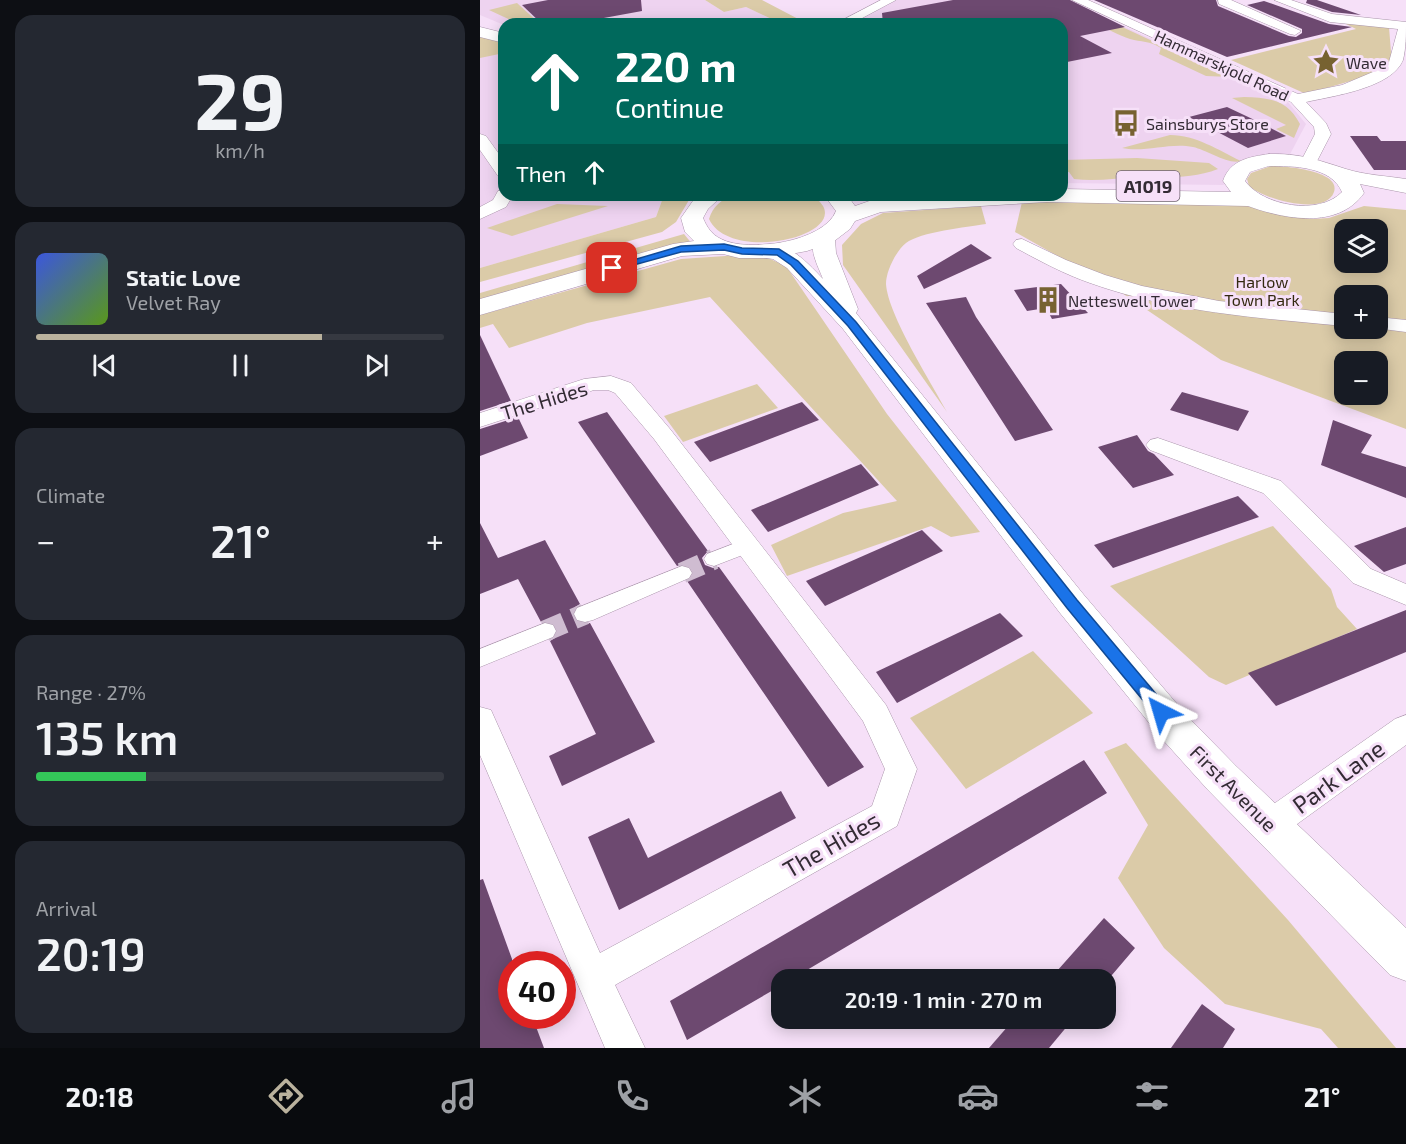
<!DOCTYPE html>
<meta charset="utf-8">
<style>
body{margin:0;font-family:"Exo 2",sans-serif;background:#242831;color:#f1f3f6;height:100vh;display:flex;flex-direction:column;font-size:22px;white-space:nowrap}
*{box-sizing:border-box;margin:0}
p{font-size:20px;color:#9ea1a6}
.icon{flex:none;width:33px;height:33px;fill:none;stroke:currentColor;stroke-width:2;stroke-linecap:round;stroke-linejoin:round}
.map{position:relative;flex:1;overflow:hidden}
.drawer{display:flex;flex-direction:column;gap:15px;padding:15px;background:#0d0f14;width:480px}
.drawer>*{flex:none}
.top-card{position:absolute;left:18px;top:18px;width:570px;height:183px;border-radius:18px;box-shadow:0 3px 15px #0003;background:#00695c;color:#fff;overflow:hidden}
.buttons{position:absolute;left:854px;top:219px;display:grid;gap:12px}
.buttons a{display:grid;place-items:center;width:54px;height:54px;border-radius:12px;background:#171b24;box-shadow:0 3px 15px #0003;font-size:30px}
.speed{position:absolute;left:18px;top:951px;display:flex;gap:12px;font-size:30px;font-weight:700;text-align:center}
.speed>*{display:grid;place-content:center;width:78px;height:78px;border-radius:50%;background:#171b24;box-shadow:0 3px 15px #0003;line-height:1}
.speed .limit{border:9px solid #d22;background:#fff;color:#111}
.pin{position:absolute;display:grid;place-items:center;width:51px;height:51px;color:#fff;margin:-26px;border-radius:12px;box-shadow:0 3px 9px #0006}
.me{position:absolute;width:66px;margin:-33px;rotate:320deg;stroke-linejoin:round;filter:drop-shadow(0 0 4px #0008)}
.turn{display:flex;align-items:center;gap:21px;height:126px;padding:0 18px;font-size:27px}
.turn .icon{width:78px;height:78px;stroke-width:2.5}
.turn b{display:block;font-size:42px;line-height:51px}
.then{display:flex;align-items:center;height:57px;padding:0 18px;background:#0003;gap:12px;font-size:22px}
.big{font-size:45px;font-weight:600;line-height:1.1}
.drawer .tile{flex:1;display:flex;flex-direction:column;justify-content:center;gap:9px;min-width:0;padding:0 21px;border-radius:18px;background:#242831}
.drawer .dial{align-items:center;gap:0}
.dial b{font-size:78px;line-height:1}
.song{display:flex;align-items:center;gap:18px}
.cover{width:72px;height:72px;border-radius:9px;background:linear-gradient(135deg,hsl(230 70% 55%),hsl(90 70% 35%))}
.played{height:6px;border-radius:3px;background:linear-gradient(90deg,#bab29d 70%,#363941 70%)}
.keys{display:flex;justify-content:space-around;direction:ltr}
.heat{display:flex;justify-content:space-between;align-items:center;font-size:33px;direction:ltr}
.charge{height:9px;border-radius:4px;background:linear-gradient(90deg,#34c759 27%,#363941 0)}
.trip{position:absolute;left:291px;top:969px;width:345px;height:60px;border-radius:18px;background:#171b24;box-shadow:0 3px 15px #0003;font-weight:600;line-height:60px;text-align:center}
.dock{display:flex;height:96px;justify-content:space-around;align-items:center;background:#090b0e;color:#9ea1a6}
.dock .icon{width:42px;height:42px}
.dock .current{color:#bab29d}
.dock b{font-size:27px;color:#f1f3f6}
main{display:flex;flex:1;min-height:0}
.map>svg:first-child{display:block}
.built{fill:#eed3f0}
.green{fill:#dbcba8;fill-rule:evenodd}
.building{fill:#6d4970}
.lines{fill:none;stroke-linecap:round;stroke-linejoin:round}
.pedestrian-tunnel{stroke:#cfbcd1;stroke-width:21;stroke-dasharray:21 10;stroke-linecap:butt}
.pedestrian-casing{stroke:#aa95ab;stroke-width:1}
.minor-casing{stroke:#aa95ab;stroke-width:1}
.tertiary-casing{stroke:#aa95ab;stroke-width:1}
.primary-casing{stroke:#aa95ab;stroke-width:1}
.pedestrian{fill:#fff;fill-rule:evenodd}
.minor{fill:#fff;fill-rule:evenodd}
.tertiary{fill:#fff;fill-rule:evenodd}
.primary{fill:#fff;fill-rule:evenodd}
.route{fill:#1a73e8;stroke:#114b97;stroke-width:1.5}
.labels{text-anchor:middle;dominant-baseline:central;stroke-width:6;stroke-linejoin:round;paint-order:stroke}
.far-poi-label{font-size:16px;fill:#332b34;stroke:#f6e0f8;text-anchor:start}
.far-street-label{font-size:16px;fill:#332b34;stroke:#f6e0f8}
.far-park-label{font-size:16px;fill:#332910;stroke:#f6e0f8}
.shield{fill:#f6e0f8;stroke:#6e616f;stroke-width:1.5}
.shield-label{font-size:18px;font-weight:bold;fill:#332b34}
.street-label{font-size:20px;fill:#332b34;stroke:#f6e0f8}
.near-street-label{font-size:24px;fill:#332b34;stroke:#f6e0f8}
</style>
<main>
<section class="drawer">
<div class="tile dial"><b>29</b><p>km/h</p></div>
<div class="tile">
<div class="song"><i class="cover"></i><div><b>Static Love</b><p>Velvet Ray</p></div></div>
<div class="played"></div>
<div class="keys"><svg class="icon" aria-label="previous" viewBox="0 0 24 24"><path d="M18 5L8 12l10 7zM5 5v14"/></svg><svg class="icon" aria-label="pause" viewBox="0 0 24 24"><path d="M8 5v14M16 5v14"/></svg><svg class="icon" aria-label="next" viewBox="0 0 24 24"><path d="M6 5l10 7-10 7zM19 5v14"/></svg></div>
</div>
<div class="tile"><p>Climate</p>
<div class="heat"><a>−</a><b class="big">21°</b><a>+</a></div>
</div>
<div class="tile"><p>Range · 27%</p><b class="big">135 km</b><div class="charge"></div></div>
<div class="tile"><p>Arrival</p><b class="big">20:19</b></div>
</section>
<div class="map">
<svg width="926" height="1048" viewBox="0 0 926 1048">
<rect width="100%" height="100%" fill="#f6e0f8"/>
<g class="built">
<polygon points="0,0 225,0 244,12 266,7 302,24 24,25 0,15"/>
<polygon points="410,0 586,0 807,101 826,124 808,158 763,167 754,181 743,185 582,183 582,24 359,24 368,16"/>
<polygon points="0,36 24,41 24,195 184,195 176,217 0,268"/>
</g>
<g class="green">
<polygon points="225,0 282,0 324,22 333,24 302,24 266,7 244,12"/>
<path d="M574 0H584L750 77 726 76 679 54 681 48C670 41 661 42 650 39 629 32 595 11 574 0Z"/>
<polygon points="37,3 60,24 39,24 9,10"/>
<polygon points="864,23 909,27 912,65 898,73 826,94 751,60 876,29"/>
<polygon points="0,36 12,38 24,44 24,53 0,58"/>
<path d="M764 97C790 98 807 99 820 124L814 138 796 129 806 125 752 98Z"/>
<path d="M690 135C716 135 738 150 761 161 748 165 727 150 713 147 690 142 665 153 642 148Z"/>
<path d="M657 158 729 163 738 169C712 179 687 177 660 177 637 178 616 182 594 179L589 172 582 171V160Z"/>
<path d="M791 166C803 166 861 170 854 192 845 217 783 199 769 186L767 179 771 173Z"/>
<polygon points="184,195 212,195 196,222 182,232 0,282 0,268 176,217"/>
<path d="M254 195C278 195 305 191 328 195 334 196 340 201 343 206 361 238 249 262 229 219 233 206 241 200 254 195Z"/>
<path d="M770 199 813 217 833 219 849 218 884 206 926 210V429L741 360 636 289 535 232 542 202ZM864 230H897V262H864ZM864 296H897V328H864ZM864 362H897V394H864Z"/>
<polygon points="77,204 128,206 32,236 7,228"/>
<path d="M501 206 506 224C487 227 440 232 426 243 416 251 406 271 406 284 408 315 451 382 467 412L363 265 362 245 381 224 403 213Z"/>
<polygon points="204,234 213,245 0,301 0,293"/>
<polygon points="260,255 288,258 306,266 407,414 500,532 471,537 451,526 307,576 291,545 363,513 417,501 230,297 107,323 29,348 13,324 0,328 0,315 201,259"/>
<polygon points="277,384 298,408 203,442 184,416"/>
<polygon points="793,526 851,589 857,607 877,629 746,685 729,677 630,586"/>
<polygon points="553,651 613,713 486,789 430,718"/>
<polygon points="646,743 808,920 916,1048 858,1048 841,1029 745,1004 684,948 638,878 668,825 624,752"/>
</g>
<g class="building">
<polygon points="68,0 161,0 162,11 91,24 62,24 42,5"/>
<polygon points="473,0 590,0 645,27 600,36 632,53 582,63 582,24 403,24 402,13"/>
<polygon points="614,0 736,0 738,6 809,36 816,37 822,33 822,29 767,5 784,1 849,24 872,27 747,57"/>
<polygon points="827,0 837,0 881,15 852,12 826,3"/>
<polygon points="747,107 781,123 806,136 768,148 709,117"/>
<polygon points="870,136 897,136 901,141 926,141 926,170 894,170"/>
<polygon points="491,244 512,258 444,289 437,276"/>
<polygon points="581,284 608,313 572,319 566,308 547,311 534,290"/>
<polygon points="486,297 496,317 573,430 535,441 446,303"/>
<polygon points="0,335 31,401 0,411"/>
<polygon points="702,392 769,411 758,431 690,410"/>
<polygon points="322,402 339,420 230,462 214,442"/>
<polygon points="127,412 228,551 222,558 225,565 233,568 239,567 384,767 348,787 207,581 214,574 211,567 203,564 197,566 98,422"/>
<polygon points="38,417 48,438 0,456 0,429"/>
<polygon points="853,420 892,435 881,453 926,467 926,498 841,465"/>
<polygon points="657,435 668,451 674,454 694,475 653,488 618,447"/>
<polygon points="381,464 399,485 288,532 271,510"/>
<polygon points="758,496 779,517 633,568 614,545"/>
<polygon points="0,523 18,558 65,540 100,604 95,607 92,613 95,621 104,624 110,623 175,742 82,786 69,756 116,734 70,641 75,638 78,632 75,624 66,621 61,622 38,579 0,594"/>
<polygon points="926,527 926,564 904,572 874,546"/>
<polygon points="442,530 463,551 345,606 326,581"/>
<polygon points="926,610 926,652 796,706 768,673"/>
<polygon points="520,613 543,636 417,703 396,672"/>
<polygon points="604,760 627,793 310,980 302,980 302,985 207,1040 190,1001"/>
<polygon points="301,791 316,818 139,910 108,837 149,818 168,858"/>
<polygon points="3,879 32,959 32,1016 52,1016 64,1048 0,1048 0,880"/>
<polygon points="624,918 655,948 626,982 626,980 569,980"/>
<polygon points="722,1004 755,1029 743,1048 691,1048"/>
<polygon points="535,1018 594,1018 569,1048 509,1048"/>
</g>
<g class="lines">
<g class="pedestrian-tunnel">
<polyline points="202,573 234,559"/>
<polyline points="65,631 105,614"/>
</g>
<defs>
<g id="pedestrian">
<polygon points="266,539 273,541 276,546 273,551 234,566 227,564 224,559 227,554"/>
<polygon points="202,566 209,568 212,573 209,578 113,620 105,622 97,620 94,614 97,608"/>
<polygon points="65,623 73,625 76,631 73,637 0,667 0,649"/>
</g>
<g id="minor">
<polygon points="401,0 416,0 371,24 355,24"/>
<path d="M592 0H608L818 94 862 85 900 69 909 62 918 29 850 22 794 0H811L852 14 926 22C926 35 926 48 923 60 912 88 853 96 826 102L846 123 851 134 836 163 828 168 820 163 835 134 834 127 811 102Z"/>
<polygon points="738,0 751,0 821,31 815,35 810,34 739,4"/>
<polygon points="0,134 6,136 24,161 24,178 18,176 0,150"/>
<polygon points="24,190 24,195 33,195 26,207 0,219 0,207 13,200 18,191"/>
<path d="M542 239 586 260 625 275 662 286 739 301 864 314V326C779 318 691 312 610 283 584 274 560 261 536 248L533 244 536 240Z"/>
<polygon points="897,317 926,320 926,332 895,328 897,328"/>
<polygon points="131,376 151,383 190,429 406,705 437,769 417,826 135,985 165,1048 125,1048 0,755 0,707 11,710 15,719 120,953 392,806 405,769 383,721 174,439 135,393 128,390 114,390 0,427 0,413 104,379"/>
<polygon points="678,438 801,481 891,569 926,584 926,605 873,583 783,493 670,450 666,445 670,440"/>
<polygon points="926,715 926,745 802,835 790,840 778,835 773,825 778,815 915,719"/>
</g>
<g id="tertiary">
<polygon points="0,27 24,33 24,43 0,37"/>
<path d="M344 232 352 234 355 239 356 253 378 309 376 313 604 595 709 718 756 766 926 928V981L910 975 728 790 683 740 580 613 363 329 307 268 293 259 274 256 271 251 274 246C305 238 323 258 343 279 338 266 327 247 336 234Z"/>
</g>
<path id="primary" d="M789 154C819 153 838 160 866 169 885 175 907 176 926 179V193L880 184 884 193C858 230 804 219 768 206L567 202 401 212 375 221 370 229 353 242 327 251 289 258H259L243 254 202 256 0 315V299L193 244 214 241 205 232 201 218 217 195H243L228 209 223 218C227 227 231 234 241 239 268 253 344 242 356 211L344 195H367L375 206 398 198 454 195H582V189L751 192 743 181C750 160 769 157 789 154ZM789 166C813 166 851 166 862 192 839 216 783 206 765 181L770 172Z"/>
</defs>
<use href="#pedestrian" class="pedestrian-casing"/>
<use href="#minor" class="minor-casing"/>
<use href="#tertiary" class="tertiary-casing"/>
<use href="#primary" class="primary-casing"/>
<use href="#pedestrian" class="pedestrian"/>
<use href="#minor" class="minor"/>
<use href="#tertiary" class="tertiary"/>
<use href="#primary" class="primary"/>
</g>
<polygon class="route" points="244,244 262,248 299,249 318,261 376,322 597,600 687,707 690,712 687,716 681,718 676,716 587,608 368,326 311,265 297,255 262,254 244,250 201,252 132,271 126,268 201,246"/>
<defs>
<symbol id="sight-bare" viewBox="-9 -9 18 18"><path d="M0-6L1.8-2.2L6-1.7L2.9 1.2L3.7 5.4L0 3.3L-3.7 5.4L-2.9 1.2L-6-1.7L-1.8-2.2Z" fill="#776231" stroke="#f6e0f8" stroke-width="2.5" paint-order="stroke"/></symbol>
<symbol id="bus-bare" viewBox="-9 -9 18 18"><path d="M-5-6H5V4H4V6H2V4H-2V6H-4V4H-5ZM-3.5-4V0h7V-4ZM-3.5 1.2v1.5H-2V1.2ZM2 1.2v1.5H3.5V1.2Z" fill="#776231" stroke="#f6e0f8" stroke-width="2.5" paint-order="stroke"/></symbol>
<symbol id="building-bare" viewBox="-9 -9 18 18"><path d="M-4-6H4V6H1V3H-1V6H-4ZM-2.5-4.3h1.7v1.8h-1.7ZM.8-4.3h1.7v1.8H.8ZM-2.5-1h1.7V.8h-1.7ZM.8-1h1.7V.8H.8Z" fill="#776231" stroke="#f6e0f8" stroke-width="2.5" paint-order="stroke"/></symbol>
</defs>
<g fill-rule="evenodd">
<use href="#sight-bare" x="827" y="43" width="38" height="38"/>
<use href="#bus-bare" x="627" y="104" width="38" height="38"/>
<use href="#building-bare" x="549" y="281" width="38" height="38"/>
</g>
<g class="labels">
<g class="far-poi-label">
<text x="866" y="62">Wave</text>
<text x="666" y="123">Sainsburys Store</text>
<text x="588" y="300">Netteswell Tower</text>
</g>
<g class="far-street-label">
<text transform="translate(742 65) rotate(25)">Hammarskjold Road</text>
</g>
<g class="far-park-label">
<text x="782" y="281">Harlow<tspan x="782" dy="18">Town Park</tspan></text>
</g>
<rect class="shield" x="636.5" y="171" width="63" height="30" rx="4.5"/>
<g class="shield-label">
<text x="668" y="186">A1019</text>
</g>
<g class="street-label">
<text transform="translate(64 400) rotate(-17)">The Hides</text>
<text transform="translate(754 788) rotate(45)">First Avenue</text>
</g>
<g class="near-street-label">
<text transform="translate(858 776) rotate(-36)">Park Lane</text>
<text transform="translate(351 844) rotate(-30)">The Hides</text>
</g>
</g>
</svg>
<div class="buttons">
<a><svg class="icon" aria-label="layers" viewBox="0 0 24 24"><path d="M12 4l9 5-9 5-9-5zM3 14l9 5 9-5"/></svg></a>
<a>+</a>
<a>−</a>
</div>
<div class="speed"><div class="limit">40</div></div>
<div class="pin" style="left:132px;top:268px;background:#d93025"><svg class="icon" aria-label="arrive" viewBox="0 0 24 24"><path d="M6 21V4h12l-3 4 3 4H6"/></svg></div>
<svg class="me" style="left:681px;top:712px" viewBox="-20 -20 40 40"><path d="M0-17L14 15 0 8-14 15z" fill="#1a73e8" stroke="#fff" stroke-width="4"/></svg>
<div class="trip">20:19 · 1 min · 270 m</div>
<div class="top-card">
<div class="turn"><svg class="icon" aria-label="ahead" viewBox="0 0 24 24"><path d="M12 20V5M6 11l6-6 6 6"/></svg><div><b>220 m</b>Continue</div></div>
<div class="then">Then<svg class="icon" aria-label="ahead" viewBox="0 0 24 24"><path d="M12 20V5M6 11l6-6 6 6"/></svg></div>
</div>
</div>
</main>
<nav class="dock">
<b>20:18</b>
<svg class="icon current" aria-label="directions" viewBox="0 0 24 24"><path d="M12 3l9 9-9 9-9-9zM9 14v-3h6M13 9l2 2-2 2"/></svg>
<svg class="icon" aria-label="music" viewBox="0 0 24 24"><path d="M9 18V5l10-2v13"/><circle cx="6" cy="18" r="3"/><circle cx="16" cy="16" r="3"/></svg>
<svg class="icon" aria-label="phone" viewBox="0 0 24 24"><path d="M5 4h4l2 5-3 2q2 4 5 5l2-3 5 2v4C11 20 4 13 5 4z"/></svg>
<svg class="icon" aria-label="climate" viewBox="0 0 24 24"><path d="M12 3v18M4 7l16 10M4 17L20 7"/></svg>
<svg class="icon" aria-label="car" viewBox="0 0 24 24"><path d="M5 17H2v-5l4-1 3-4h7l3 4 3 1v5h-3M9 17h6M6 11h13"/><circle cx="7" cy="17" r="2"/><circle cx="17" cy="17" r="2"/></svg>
<svg class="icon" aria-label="filters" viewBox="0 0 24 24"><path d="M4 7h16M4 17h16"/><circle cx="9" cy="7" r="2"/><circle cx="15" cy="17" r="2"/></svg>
<b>21°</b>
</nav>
